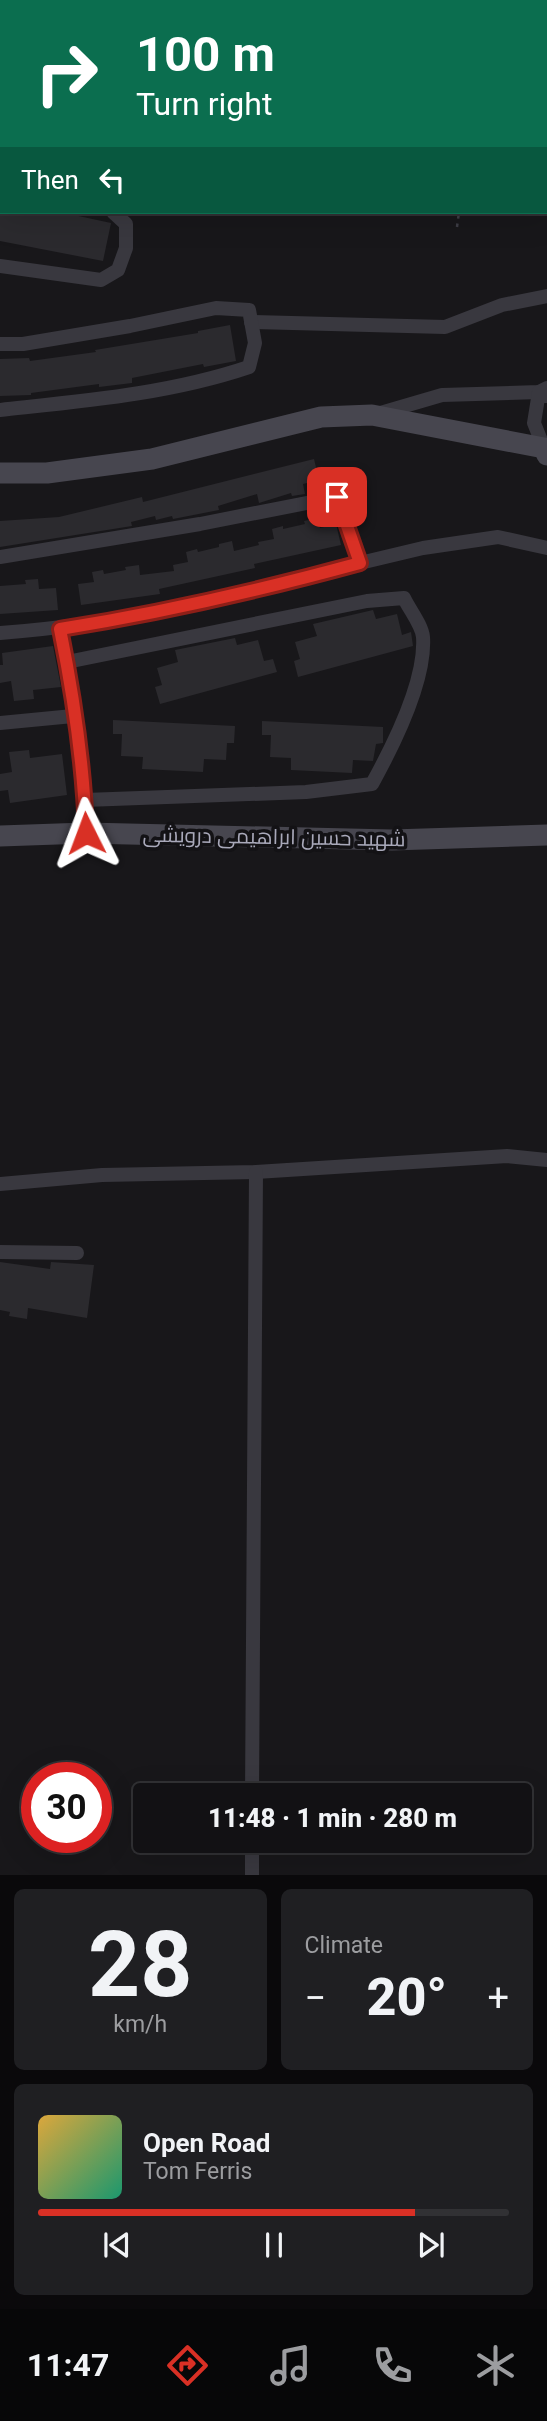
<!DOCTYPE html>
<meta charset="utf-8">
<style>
body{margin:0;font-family:Roboto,Cairo,sans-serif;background:#1f1f22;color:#f1f3f6;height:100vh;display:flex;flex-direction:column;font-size:26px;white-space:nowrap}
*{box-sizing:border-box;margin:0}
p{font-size:23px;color:#9c9da0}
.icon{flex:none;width:38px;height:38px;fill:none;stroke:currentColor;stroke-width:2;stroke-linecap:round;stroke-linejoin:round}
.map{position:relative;height:1875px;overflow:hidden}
.sheet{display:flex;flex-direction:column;gap:14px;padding:14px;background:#0a090b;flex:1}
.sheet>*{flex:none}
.hud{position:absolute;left:0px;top:0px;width:548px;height:214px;box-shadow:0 7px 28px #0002,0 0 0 2px #313134;background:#0b6e4f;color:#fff;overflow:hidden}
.speed{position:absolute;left:21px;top:1762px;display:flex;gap:14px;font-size:35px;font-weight:700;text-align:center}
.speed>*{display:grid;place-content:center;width:91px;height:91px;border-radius:50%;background:#121114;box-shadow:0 7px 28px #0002,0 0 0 2px #313134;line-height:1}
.speed .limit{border:10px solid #d22;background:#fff;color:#111}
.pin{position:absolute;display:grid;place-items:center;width:60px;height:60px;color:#fff;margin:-30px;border-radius:14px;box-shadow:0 4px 10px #0006}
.me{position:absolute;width:77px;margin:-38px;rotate:357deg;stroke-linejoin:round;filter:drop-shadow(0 0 5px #0008)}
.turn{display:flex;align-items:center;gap:24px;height:147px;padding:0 21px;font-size:32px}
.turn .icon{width:91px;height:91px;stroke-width:2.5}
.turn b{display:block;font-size:49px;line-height:60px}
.then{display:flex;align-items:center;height:66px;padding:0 21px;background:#0003;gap:14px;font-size:26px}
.big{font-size:52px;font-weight:800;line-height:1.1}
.sheet .widget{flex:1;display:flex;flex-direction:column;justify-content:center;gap:10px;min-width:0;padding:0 24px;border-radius:10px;background:#1f1f22}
.sheet .dial{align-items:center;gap:0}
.dial b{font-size:91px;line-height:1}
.song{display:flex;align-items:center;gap:21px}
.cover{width:84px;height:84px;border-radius:10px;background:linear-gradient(135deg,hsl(40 70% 55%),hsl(160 70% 35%))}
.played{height:7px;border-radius:4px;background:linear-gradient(90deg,#d93025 80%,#313134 80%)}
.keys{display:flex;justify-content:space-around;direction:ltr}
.heat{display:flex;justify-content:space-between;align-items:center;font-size:38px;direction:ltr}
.sheet .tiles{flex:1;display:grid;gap:14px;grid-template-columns:1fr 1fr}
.widget:last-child{grid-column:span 2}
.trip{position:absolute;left:133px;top:1783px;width:399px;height:70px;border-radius:7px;background:#121114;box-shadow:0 7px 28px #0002,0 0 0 2px #313134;font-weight:800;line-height:70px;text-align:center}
.tabs{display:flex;height:112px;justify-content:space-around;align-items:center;background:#070708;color:#9c9da0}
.tabs .icon{width:49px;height:49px}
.tabs .current{color:#d93025}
.tabs b{font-size:32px;color:#f1f3f6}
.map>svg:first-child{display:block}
.building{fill:#2b2a2e}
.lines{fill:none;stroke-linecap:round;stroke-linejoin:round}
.path{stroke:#3e3e46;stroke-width:2.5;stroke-dasharray:3.5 5;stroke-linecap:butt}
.street{stroke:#39383f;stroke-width:14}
.secondary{stroke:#47464f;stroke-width:21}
.route-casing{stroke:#8d1f18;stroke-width:18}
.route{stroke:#d93025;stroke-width:12}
.labels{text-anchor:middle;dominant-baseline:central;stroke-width:7;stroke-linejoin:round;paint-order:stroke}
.street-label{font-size:21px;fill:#a9a9ba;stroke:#131215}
</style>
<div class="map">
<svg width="547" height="1875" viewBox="0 0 547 1875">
<rect width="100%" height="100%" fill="#18171a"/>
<g class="building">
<polygon points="0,212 60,212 111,223 103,261 0,241"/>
<polygon points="230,325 236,361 204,367 203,364 132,378 132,383 99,387 99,384 31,393 31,395 0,396 0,359 29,358 30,361 96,352 95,350 198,333 198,331"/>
<polygon points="314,459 319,480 303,484 305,494 292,496 291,493 259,503 257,494 218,506 219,510 173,519 172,516 156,520 155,516 131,522 132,526 0,547 0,521 59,517 142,497 143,502"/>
<polygon points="317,518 320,528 336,524 341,545 254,564 255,568 159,589 160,594 81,605 78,584 94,582 92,572 103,570 104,574 126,570 125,567 139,565 140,575 174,571 173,565 188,562 186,552 197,549 198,552 219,547 219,544 232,541 234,551 259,545 258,542 274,539 272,529 283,526 283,529 305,524 304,521"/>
<polygon points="38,579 39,589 56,588 58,610 0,614 0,586 26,584 25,580"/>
<polygon points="373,610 376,619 397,614 402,635 411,632 413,646 298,677 294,661 300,659 295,642 317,636 313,624"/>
<polygon points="235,638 237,645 258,640 264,661 273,659 277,672 160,704 155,687 162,685 157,668 178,662 175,650"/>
<polygon points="53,646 61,687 33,690 34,699 14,701 11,681 0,683 0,665 3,665 2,653"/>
<polygon points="113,720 235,726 234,743 227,743 226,760 204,759 203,772 142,769 143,757 121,756 122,734 113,734"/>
<polygon points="262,721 383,727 383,743 376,744 373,761 353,760 352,773 291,770 291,758 270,757 271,735 262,735"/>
<polygon points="29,750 30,758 62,754 67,795 10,803 8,790 0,791 0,774 12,772 9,752"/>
<polygon points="0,1262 50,1269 51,1262 94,1265 87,1318 28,1308 27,1319 9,1316 10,1312 0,1310"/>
</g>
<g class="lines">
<g class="path">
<polyline points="0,53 2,54"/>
<polyline points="546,75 547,75"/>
<polyline points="457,227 459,212"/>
</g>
<g class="street">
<polyline points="0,134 2,134"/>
<polyline points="546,154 547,154"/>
<polyline points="0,184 2,184"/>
<polyline points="0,266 101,280 118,270 126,248 126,224 113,212"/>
<polyline points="251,322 445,327 502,305 547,296"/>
<path d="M0 344H23L130 326 216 308 249 310 255 343 249 367C169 394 83 401 0 410"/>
<polyline points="377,414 442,395 539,392 547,388"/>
<polyline points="544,448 534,423 539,392 546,396"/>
<path d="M0 557 200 524 337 497 360 563C242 596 122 624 0 633"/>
<polyline points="360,563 423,548 498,537 547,548"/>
<path d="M60 629C73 695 84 765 86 833"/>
<path d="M67 662 367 601 404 598C409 609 422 625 423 637 426 680 393 746 372 784L306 792 85 800"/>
<polyline points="0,723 73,716"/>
<polyline points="0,1184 102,1175 256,1172 507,1156 547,1160"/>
<polyline points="0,1252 77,1253"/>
<polyline points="252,1796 256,1172"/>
<polyline points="252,1875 252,1841"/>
</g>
<g class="secondary">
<polyline points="149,0 174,2"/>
<polyline points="546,25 547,25"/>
<polyline points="0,473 47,473 152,459 321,417 372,415 544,448 547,455"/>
<polyline points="0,836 86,833 392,840 547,835"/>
</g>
</g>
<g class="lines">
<defs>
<path id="route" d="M86 833C84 768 73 693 60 629 161 613 261 590 360 563L337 497"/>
</defs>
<use href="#route" class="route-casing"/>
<use href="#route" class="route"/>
</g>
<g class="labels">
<g class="street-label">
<text transform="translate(274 837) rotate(1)">شهید حسین ابراهیمی درویشی</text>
</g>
</g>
</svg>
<div class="speed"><div class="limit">30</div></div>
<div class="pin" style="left:337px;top:497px;background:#d93025"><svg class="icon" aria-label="arrive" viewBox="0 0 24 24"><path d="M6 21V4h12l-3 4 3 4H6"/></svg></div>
<svg class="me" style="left:86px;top:833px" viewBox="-20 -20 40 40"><path d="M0-17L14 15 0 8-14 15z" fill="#d93025" stroke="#fff" stroke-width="4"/></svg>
<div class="trip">11:48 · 1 min · 280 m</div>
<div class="hud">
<div class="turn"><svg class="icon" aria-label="right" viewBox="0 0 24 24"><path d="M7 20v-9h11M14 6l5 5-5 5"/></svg><div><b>100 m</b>Turn right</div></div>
<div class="then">Then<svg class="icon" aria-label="left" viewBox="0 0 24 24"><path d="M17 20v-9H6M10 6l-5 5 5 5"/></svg></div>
</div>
</div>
<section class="sheet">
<div class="tiles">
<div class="widget dial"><b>28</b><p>km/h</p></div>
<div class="widget"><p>Climate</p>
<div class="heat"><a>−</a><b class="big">20°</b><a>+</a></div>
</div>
<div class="widget">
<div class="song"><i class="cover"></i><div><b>Open Road</b><p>Tom Ferris</p></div></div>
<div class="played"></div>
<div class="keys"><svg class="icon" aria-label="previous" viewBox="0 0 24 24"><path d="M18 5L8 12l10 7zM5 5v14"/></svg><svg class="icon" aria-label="pause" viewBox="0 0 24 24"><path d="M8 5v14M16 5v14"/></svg><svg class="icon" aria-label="next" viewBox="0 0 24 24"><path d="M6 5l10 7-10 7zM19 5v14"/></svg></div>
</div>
</div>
</section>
<nav class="tabs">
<b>11:47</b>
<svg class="icon current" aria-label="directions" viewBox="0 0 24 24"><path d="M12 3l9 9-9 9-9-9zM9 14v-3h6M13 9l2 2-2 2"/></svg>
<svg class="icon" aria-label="music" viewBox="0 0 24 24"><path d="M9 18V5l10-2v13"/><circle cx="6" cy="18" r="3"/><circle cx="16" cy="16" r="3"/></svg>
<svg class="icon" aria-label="phone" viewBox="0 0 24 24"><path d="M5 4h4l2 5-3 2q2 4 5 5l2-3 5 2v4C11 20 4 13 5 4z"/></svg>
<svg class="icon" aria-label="climate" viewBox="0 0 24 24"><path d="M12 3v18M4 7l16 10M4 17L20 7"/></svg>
</nav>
